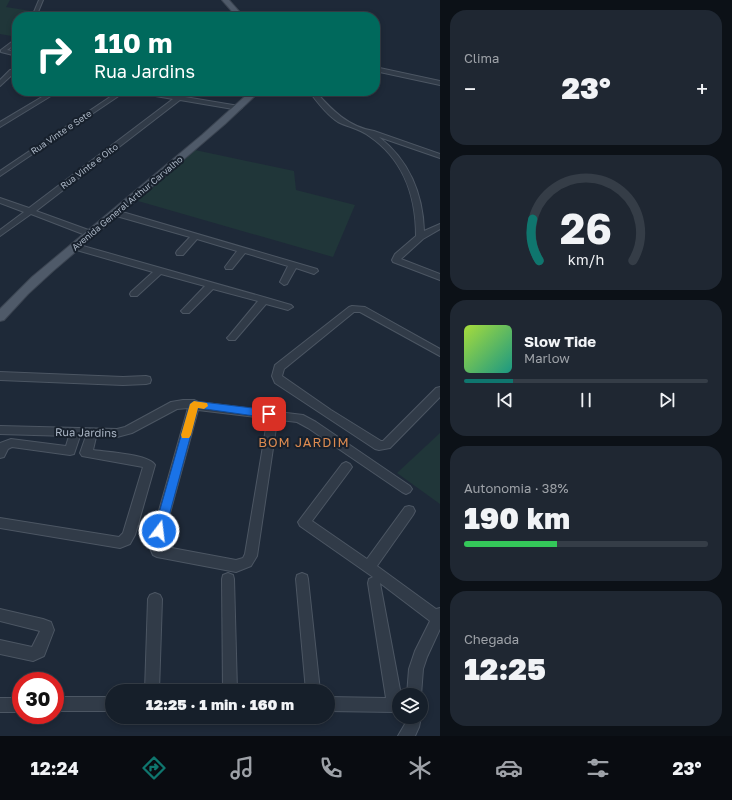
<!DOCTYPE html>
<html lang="pt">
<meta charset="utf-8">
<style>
body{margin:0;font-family:"Golos Text",sans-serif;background:#1f2732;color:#f1f3f6;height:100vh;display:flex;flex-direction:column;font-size:15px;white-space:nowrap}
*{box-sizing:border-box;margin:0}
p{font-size:13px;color:#9ea2a8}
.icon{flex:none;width:22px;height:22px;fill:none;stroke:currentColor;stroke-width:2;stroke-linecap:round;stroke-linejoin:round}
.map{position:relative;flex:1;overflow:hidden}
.sheet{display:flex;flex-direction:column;gap:10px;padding:10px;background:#0c1117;width:292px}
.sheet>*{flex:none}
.hud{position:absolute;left:12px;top:12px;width:368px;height:84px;border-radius:16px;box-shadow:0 2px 6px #0003,0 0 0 1px #353d47;background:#00695c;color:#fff;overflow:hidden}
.fabs{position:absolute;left:392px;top:688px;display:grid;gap:8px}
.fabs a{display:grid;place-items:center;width:36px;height:36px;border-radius:50%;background:#161f2a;box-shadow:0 2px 6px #0003,0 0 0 1px #353d47;font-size:20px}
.speed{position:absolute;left:12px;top:672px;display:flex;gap:8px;font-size:20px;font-weight:700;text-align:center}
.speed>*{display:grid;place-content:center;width:52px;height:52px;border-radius:50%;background:#161f2a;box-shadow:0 2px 6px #0003,0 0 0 1px #353d47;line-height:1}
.speed .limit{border:6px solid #d22;background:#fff;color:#111}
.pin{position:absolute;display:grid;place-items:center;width:34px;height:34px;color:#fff;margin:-17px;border-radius:8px;box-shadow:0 2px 6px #0006}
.me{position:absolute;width:44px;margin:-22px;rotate:15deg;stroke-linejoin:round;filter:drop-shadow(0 0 3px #0008)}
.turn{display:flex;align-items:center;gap:14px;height:84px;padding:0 16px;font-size:18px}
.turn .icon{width:52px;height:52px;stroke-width:2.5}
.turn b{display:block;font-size:28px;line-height:34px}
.big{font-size:30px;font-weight:800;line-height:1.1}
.sheet .tile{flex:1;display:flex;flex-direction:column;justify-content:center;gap:6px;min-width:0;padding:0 14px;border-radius:16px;background:#1f2732}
.sheet .dial{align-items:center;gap:0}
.dial svg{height:104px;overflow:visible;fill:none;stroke:#353d47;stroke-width:7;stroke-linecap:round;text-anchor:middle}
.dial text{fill:#f1f3f6;stroke:none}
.song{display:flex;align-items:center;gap:12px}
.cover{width:48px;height:48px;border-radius:6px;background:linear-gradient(135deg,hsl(80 70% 55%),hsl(170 70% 35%))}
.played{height:4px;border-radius:2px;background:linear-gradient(90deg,#0f766e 20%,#353d47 20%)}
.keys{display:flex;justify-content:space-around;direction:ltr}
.heat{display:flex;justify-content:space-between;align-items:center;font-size:22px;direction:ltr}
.charge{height:6px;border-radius:3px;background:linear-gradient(90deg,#34c759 38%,#353d47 0)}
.trip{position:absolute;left:105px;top:684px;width:230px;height:40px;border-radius:20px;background:#161f2a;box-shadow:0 2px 6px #0003,0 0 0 1px #353d47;font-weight:800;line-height:40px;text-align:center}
.tab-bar{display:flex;height:64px;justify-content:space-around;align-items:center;background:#090c11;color:#9ea2a8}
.tab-bar .icon{width:28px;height:28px}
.tab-bar .selected{color:#0f766e}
.tab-bar b{font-size:18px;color:#f1f3f6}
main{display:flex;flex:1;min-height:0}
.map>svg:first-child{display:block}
.green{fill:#203639}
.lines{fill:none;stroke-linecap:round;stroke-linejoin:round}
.minor-casing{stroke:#4c5663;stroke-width:2}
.major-casing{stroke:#3b4451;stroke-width:2}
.minor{fill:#313b48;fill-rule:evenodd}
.major{fill:#4f5a69;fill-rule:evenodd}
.route{fill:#1a73e8;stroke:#114b97}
.slow{fill:#f59e0b}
.labels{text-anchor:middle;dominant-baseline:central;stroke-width:4;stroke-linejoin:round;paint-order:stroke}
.far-street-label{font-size:9px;fill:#abb6c5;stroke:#17202c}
.street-label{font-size:11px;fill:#abb6c5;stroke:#17202c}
.quarter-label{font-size:13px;letter-spacing:1px;fill:#db8a50;stroke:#17202c}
</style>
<main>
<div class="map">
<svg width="440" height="736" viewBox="0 0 440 736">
<rect width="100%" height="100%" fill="#1e2938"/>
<g class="green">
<polygon points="0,0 10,0 6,7 69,17 17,17 17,37 0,34"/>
<polygon points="195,150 294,171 296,190 355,205 333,257 138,201"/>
<polygon points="440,433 440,504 397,473"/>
</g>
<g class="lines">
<defs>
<g id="minor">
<polygon points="39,0 43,0 38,12 34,12"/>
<polygon points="17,38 17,43 7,50 17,52 17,56 1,52 1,50"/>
<polygon points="375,67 440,81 440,85 375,71"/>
<polygon points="17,69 17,73 14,73 0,86 0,80 10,70"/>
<polygon points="52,91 59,91 0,127 0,122"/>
<polygon points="119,91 126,91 0,176 0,171"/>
<polygon points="135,91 149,91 239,106 242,108 239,110 180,100 36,211 94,232 94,236 88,236 31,214 0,236 0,230 24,212 0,203 0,198 29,208 173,99 138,93"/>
<path d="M309 91H315C332 110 348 127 374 131L440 154V158L379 137C409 160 423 194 424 231L440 224V229L423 239 401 259 440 274V280L393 262 392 260 395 254 416 236C416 196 403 159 369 136 360 129 348 127 338 122 327 115 317 102 309 91Z"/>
<polygon points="113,211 119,211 317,269 318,271 314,274 296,268 287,284 284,285 280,282 288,266 245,253 232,269 226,269 225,267 237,251 197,239 183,255 177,255 176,253 177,251 190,237 113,215"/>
<polygon points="76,244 267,298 291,305 293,307 288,310 266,304 235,340 229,340 227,338 229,336 258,301 213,289 189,313 183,313 181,311 183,309 205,286 161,274 137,296 131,296 130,294 131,292 153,272 73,249 72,247"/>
<polygon points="352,306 365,307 440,349 440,356 360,312 354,312 284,369 282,376 331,410 381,441 383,441 436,388 440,387 440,397 390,448 379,450 375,449 275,383 272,376 275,365 349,307"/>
<polygon points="0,372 123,377 146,376 150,377 151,380 150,383 146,384 123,385 0,380"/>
<path d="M183 400H194L198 402 303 415 316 422 410 486 412 489 410 492 406 494 402 492 308 428 297 422 198 410 161 546 236 560 243 558 245 554 266 428 267 425 271 424 275 425 276 428 257 556 251 566 236 572 157 557 153 555 149 546 188 408 177 409 132 433 117 437H96L93 450C106 452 149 454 155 465L135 535 130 544 120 548 0 528V518L119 537 123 533 143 467 82 456 80 453 86 436H80L74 454 70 455 12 447 8 449 4 457 0 458V443L11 439 66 446 69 436 0 434V426L117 429 125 427 171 402Z"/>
<polygon points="346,462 350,464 352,467 350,470 312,521 367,559 405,507 409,506 413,507 415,511 413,515 377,566 436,609 440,608 440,629 427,657 423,669 421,695 407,695 409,669 415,651 430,621 380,583 401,695 399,695 399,711 395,712 328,711 328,697 386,698 368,583 369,579 373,577 300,526 298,522 342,464"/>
<polygon points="228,573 233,575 234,579 237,691 223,691 222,579 223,575"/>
<polygon points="302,573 307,575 308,579 320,691 306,691 296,579 297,575"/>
<polygon points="155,593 160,595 162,599 159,691 145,691 148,599 150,595"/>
<polygon points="0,609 43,619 51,622 54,630 44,656 33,661 0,654 0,640 32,647 40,631 0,621"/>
<rect x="55" y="697" width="57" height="14"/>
<rect x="0" y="698" width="21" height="14"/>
<polygon points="421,716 421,717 419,727 415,736 398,736 405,724 407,717"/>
</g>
<g id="major">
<polygon points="222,0 229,0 244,17 237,17"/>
<polygon points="251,91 260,91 225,124 53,271 28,294 4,320 0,321 0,309 32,277 202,135"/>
</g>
</defs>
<use href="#minor" class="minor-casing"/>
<use href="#major" class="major-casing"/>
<use href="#minor" class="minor"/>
<use href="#major" class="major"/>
</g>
<polygon class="route" points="194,401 269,410 272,411 274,414 272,417 269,418 198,408 165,531 163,535 159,536 155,535 154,531 190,404"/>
<polygon class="slow" points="194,401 207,403 208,406 204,409 198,408 191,435 189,438 182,438 181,435 190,404"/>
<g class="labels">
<g class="far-street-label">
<text transform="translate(61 132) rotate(-34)">Rua Vinte e Sete</text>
<text transform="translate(89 166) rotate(-37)">Rua Vinte e Oito</text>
<text transform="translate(127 203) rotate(-40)">Avenida General Arthur Carvalho</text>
</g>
<g class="street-label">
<text transform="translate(86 432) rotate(1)">Rua Jardins</text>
</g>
<g class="quarter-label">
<text x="304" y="442">BOM JARDIM</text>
</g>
</g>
</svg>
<div class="fabs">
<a><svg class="icon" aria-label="layers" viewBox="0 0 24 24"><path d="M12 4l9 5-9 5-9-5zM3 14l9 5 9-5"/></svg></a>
</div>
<div class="speed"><div class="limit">30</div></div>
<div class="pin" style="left:269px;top:414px;background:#d93025"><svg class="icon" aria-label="arrive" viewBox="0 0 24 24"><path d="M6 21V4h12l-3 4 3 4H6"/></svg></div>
<svg class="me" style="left:159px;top:531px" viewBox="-20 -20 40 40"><circle r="17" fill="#1a73e8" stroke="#fff" stroke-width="3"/><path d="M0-11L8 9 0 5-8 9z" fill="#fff"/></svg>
<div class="trip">12:25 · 1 min · 160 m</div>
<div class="hud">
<div class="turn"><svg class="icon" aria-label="right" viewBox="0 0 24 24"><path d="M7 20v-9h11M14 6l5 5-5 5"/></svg><div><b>110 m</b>Rua Jardins</div></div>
</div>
</div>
<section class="sheet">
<div class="tile"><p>Clima</p>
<div class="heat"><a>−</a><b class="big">23°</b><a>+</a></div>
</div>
<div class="tile dial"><svg viewBox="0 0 100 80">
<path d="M14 69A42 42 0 1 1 86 69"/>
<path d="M14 69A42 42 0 0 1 9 37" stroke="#0f766e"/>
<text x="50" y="56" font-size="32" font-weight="700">26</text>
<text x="50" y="72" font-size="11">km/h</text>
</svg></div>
<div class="tile">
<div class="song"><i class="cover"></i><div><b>Slow Tide</b><p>Marlow</p></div></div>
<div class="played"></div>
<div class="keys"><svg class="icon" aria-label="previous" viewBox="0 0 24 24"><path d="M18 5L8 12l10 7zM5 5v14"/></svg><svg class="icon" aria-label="pause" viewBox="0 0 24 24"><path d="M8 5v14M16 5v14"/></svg><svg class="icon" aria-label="next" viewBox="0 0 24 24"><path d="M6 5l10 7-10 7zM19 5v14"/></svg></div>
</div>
<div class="tile"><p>Autonomia · 38%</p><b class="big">190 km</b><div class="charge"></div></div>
<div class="tile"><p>Chegada</p><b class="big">12:25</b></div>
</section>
</main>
<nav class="tab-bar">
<b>12:24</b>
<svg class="icon selected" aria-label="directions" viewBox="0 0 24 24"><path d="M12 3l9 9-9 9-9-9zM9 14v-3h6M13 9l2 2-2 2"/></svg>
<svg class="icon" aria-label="music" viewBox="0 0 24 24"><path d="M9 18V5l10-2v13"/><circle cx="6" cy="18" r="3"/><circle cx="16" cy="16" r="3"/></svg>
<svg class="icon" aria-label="phone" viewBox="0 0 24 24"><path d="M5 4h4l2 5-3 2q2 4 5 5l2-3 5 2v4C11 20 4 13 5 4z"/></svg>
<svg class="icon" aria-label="climate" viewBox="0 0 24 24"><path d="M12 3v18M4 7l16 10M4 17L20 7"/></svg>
<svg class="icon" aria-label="car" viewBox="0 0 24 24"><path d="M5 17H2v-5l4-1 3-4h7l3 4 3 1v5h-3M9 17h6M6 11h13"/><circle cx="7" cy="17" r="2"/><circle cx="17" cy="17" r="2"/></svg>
<svg class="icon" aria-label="filters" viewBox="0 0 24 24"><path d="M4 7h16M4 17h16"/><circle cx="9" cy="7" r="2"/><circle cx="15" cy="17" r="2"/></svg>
<b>23°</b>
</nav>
